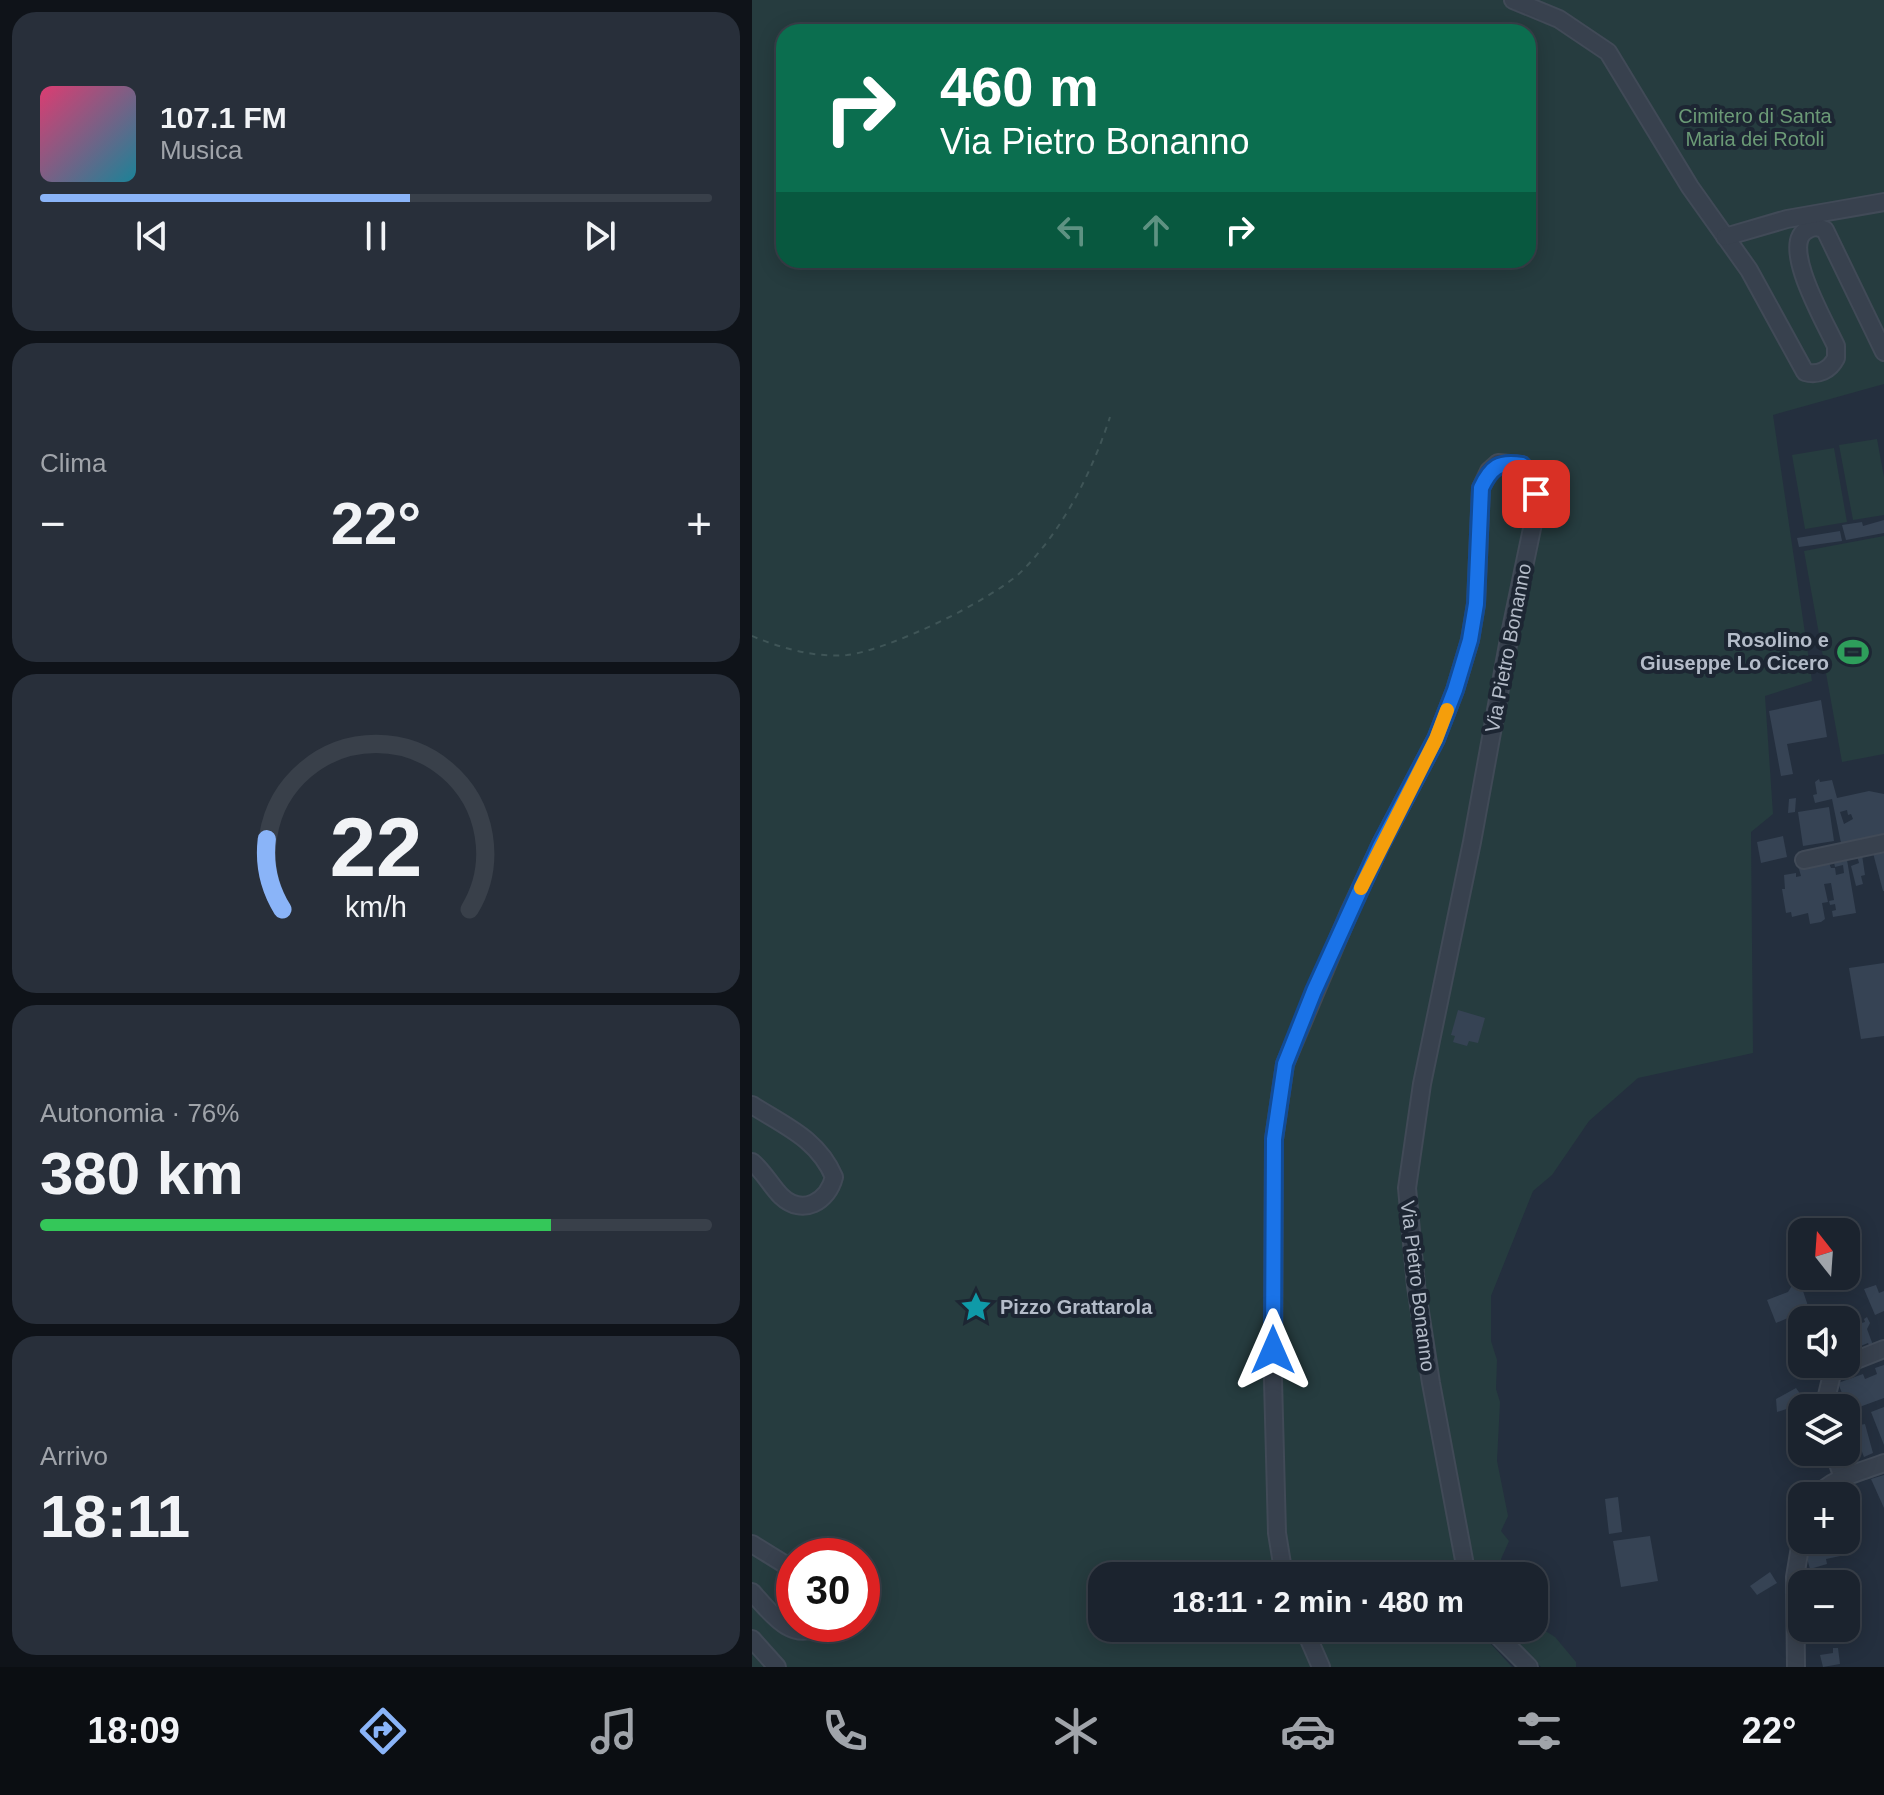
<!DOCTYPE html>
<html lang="it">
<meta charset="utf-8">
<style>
body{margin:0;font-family:Arial,sans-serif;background:#282f3a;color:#f1f3f6;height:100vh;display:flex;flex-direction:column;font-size:30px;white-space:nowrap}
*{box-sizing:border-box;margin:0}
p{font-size:26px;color:#a0a4aa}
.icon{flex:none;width:44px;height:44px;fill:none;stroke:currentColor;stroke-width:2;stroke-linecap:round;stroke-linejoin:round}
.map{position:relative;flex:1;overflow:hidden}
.sheet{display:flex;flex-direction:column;gap:12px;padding:12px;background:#0f1319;width:752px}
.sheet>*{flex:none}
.hud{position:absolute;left:24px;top:24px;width:760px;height:244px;border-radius:24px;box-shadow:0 4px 20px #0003,0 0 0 2px #39404a;background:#0b6e4f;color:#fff;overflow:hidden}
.needle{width:52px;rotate:343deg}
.fabs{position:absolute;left:1036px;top:1218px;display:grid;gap:16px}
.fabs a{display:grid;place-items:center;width:72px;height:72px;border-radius:16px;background:#1b232e;box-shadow:0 4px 20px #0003,0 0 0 2px #39404a;font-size:40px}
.speed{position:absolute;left:24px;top:1538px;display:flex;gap:16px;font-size:40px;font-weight:700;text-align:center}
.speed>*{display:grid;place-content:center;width:104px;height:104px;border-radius:50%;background:#1b232e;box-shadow:0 4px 20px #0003,0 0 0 2px #39404a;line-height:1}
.speed .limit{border:12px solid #d22;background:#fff;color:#111}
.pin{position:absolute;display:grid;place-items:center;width:68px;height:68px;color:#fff;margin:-34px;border-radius:16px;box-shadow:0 4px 12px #0006}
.me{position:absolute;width:88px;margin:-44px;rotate:0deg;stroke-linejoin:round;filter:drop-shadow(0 0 6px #0008)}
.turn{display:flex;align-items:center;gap:28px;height:168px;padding:0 32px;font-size:36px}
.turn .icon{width:104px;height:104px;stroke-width:2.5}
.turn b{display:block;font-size:56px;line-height:68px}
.lanes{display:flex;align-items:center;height:76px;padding:0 32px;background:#0003;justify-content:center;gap:40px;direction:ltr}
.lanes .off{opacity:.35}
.big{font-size:60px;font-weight:600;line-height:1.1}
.sheet .tile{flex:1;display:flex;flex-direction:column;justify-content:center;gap:12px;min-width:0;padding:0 28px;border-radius:24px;background:#282f3a}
.sheet .dial{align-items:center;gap:0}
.dial svg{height:208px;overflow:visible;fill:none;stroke:#39404a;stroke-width:7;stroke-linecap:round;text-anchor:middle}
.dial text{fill:#f1f3f6;stroke:none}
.song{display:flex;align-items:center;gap:24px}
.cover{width:96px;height:96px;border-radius:12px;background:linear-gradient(135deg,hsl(340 70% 55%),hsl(190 70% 35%))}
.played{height:8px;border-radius:4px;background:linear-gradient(90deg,#8ab4f8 55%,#39404a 55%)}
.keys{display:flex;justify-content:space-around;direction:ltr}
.heat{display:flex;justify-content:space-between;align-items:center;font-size:44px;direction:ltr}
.charge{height:12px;border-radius:6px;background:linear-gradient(90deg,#34c759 76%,#39404a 0)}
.trip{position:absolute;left:336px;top:1562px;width:460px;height:80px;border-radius:24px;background:#1b232e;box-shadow:0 4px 20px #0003,0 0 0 2px #39404a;font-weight:600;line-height:80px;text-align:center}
.menu{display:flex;height:128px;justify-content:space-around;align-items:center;background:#0b0e12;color:#a0a4aa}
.menu .icon{width:56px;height:56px}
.menu .current{color:#8ab4f8}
.menu b{font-size:36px;color:#f1f3f6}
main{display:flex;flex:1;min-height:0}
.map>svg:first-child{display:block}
.green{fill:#263c3f;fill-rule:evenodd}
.building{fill:#364354;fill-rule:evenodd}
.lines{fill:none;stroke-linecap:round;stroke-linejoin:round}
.minor-casing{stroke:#414a57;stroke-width:20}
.path{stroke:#3f5557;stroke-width:2;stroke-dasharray:6 6;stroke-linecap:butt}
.minor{stroke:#38414e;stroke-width:16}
.route-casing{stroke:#114b97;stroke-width:20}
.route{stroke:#1a73e8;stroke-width:14}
.slow{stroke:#f59e0b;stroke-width:14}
.labels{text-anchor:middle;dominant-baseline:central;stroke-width:8;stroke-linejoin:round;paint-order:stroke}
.park-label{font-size:20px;fill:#6b9a76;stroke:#1d2633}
.poi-label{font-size:20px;font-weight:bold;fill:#b4bcc9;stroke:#1d2633;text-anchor:end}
.street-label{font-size:20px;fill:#b4bcc9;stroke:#1d2633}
</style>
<main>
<section class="sheet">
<div class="tile">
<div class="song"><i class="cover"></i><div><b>107.1 FM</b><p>Musica</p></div></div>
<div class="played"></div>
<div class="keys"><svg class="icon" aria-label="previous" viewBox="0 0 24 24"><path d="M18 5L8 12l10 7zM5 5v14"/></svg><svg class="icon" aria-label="pause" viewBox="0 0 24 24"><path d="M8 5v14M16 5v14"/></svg><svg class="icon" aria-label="next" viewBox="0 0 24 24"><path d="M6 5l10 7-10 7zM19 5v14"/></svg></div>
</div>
<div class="tile"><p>Clima</p>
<div class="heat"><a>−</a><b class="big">22°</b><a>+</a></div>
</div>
<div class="tile dial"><svg viewBox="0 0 100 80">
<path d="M14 69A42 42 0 1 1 86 69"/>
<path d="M14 69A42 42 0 0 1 8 42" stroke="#8ab4f8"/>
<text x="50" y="56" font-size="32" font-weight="700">22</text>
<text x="50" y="72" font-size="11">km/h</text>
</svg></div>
<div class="tile"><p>Autonomia · 76%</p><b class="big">380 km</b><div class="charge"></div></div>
<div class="tile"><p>Arrivo</p><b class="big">18:11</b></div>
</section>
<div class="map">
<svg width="1132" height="1667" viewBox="0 0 1132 1667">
<rect width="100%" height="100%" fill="#242f3e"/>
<g class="green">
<path d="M0 0H1132V384L1021 415 1060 681 1013 696 1021 814 999 832 1001 1053 886 1078 837 1121 800 1175 781 1191 739 1296V1341L745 1360 744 1389 748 1402 745 1461 756 1516 749 1531 757 1541 749 1559 754 1576H350V1628H747L738 1643 760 1667H0ZM32 32H776V260H32ZM42 1556H110V1624H42Z"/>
<polygon points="1125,439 1132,477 1132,515 1101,520 1087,445"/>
<polygon points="1082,448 1095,522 1053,529 1040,455"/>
<polygon points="1132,536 1132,754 1090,762 1052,551"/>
<polygon points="782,1624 803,1637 824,1662 824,1667 789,1667 749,1628 782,1628"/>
</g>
<g class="building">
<polygon points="1132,520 1132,533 1094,540 1090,525 1110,522 1111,526"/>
<polygon points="1088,531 1090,541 1047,547 1045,538"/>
<polygon points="1069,700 1075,737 1035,744 1041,774 1029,776 1017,711"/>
<path d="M1067 779 1068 782 1080 780 1085 798 1117 791 1132 794V835L1089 843 1080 799 1063 803 1061 795 1065 794 1063 782ZM1095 810 1096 815 1099 814 1101 819 1092 824 1088 812Z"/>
<polygon points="1044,798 1043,812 1036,813 1037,799"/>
<polygon points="1077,807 1082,841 1051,846 1046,812"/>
<polygon points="1031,836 1035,857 1009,863 1005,842"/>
<polygon points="1132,850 1132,891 1131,891 1121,853"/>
<polygon points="1110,855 1113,875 1109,876 1111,884 1104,886 1099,866 1107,863 1105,856"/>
<polygon points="1095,860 1104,913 1081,917 1080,911 1084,910 1083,904 1078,905 1077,901 1082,900 1079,883 1072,884 1076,902 1070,903 1073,919 1069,922 1058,924 1056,913 1040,917 1039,912 1034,913 1030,889 1033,889 1032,875 1044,873 1044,877 1049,876 1047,869 1077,863 1079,868 1083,868 1084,875 1092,873 1091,865 1083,867 1082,862"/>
<polygon points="1132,963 1132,1036 1109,1039 1097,968"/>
<polygon points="706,1010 733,1018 726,1043 717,1041 715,1046 701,1042 703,1036 699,1035"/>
<polygon points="1046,1276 1057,1309 1024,1323 1015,1300 1036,1292"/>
<polygon points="1124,1285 1127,1293 1132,1291 1132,1311 1123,1315 1112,1289"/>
<polygon points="1115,1317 1118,1323 1115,1329 1121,1345 1118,1347 1116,1343 1094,1352 1094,1321 1096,1327 1113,1322 1112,1319"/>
<polygon points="1050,1362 1050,1364 1085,1364 1047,1379 1040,1367"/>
<polygon points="1132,1365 1132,1398 1102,1409 1108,1425 1113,1424 1121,1453 1112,1457 1092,1405 1101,1402 1099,1398 1093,1401 1086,1383 1111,1374 1113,1379 1125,1374 1123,1368"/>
<polygon points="1044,1388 1049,1395 1041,1401 1044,1406 1025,1412 1024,1399"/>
<polygon points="1132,1407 1132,1445 1119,1412"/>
<polygon points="1132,1475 1132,1508 1119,1479"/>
<polygon points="866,1497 870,1532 857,1534 853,1499"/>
<polygon points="898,1536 906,1581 869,1587 861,1541"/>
<polygon points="1061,1540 1094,1540 1098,1554 1074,1559 1075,1564 1058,1569 1053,1551 1064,1548"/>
<polygon points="1018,1572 1025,1583 1005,1595 998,1586"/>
<polygon points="1081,1648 1086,1648 1088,1664 1071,1667 1068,1655 1081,1653"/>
</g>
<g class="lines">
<defs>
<g id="minor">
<path d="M761 0 807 19 856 52 938 187 997 270 1053 372C1066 376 1078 370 1084 358V346C1074 324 1027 244 1055 230 1062 226 1067 227 1073 230L1132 352"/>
<polyline points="973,237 1035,219 1132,202"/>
<polyline points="1052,860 1132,843"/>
<path d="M0 1105C33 1126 66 1139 82 1177 76 1201 51 1217 29 1196 19 1186 12 1172 0 1162"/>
<polyline points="1094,1364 1132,1349"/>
<polyline points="1072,1408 1080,1374 1094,1364"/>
<polyline points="1082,1452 1091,1478"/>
<path d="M1066 1496C1078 1478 1112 1471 1132 1463"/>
<polyline points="0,1544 42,1570"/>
<path d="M532 1576 525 1533 521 1380 522 1139 533 1064 597 913 628 846 684 739 703 690 718 640 724 604 729 488 737 471 746 463 770 465C782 482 784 493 783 514L757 639 720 842 670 1084 655 1188 664 1286 679 1383 715 1576"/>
<path d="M0 1592C18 1612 41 1645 69 1624"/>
<polyline points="552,1628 569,1667"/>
<polyline points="738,1628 777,1667"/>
<polyline points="0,1639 25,1667"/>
<polyline points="1044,1667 1043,1577 1050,1535"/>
</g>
</defs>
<use href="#minor" class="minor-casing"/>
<path class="path" d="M0 636C28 648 64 658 95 655 137 650 241 600 271 570 312 528 340 472 358 417"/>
<use href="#minor" class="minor"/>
</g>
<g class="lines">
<defs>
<path id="route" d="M521 1350 522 1139 533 1064 562 991 628 846 684 739 703 690 718 640 724 604 729 488C739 467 747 461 770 465L779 477 784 494"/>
</defs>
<use href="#route" class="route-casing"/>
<use href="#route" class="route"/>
<polyline class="slow" points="609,888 684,739 695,710"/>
</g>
<defs>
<symbol id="stadium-bare" viewBox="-9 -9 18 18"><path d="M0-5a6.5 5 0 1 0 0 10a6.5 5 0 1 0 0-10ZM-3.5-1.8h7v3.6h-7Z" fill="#2e9e5b" stroke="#1d2633" stroke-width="2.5" paint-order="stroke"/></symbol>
<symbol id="sight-bare" viewBox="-9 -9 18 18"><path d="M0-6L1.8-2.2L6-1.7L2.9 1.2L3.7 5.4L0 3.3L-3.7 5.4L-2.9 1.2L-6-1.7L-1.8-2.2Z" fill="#0f9aa8" stroke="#1d2633" stroke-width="2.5" paint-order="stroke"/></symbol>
</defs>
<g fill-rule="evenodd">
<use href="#stadium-bare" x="1079" y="630" width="44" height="44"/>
<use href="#sight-bare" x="202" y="1285" width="44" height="44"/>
</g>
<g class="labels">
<g class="park-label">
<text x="1003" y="116">Cimitero di Santa<tspan x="1003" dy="23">Maria dei Rotoli</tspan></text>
</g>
<g class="poi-label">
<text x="1077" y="640">Rosolino e<tspan x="1077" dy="23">Giuseppe Lo Cicero</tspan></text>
<text x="248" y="1307" text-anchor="start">Pizzo Grattarola</text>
</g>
<g class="street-label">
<text transform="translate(756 648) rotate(-79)">Via Pietro Bonanno</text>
<text transform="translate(666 1286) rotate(83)">Via Pietro Bonanno</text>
</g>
</g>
</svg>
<div class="fabs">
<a><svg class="needle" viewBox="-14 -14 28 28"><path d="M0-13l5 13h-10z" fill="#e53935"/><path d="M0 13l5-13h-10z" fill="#a0a4aa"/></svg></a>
<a><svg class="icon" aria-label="sound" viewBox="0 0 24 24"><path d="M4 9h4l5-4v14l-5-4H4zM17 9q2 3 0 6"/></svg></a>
<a><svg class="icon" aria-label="layers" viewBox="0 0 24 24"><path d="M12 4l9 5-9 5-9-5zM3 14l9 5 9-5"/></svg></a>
<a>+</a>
<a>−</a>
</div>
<div class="speed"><div class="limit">30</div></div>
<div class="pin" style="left:784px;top:494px;background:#d93025"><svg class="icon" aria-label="arrive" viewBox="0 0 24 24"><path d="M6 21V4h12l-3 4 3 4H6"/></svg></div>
<svg class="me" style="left:521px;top:1350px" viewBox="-20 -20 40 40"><path d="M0-17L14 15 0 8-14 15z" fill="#1a73e8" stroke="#fff" stroke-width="4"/></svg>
<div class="trip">18:11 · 2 min · 480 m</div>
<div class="hud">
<div class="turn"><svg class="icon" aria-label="right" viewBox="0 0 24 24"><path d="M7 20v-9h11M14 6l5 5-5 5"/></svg><div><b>460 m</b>Via Pietro Bonanno</div></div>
<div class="lanes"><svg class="icon off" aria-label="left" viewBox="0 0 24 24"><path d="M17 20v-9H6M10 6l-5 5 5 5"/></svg><svg class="icon off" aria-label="ahead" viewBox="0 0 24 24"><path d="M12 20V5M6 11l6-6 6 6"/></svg><svg class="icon" aria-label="right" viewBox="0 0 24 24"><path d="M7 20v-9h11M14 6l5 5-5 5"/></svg></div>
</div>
</div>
</main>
<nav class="menu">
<b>18:09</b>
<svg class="icon current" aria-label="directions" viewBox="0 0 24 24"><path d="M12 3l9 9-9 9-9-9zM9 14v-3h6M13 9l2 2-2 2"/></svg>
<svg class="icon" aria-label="music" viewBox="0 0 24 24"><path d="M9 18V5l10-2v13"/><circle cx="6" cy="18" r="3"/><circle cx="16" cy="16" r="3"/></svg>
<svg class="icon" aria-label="phone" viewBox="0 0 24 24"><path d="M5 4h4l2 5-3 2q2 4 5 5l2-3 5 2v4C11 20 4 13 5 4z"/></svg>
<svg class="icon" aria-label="climate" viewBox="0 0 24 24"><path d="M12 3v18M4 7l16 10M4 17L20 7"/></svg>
<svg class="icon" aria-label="car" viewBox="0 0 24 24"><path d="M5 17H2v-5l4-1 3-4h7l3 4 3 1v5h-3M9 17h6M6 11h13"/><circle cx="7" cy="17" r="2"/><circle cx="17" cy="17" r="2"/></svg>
<svg class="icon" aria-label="filters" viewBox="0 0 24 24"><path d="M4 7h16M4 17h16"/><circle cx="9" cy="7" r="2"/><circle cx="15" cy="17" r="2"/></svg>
<b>22°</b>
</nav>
